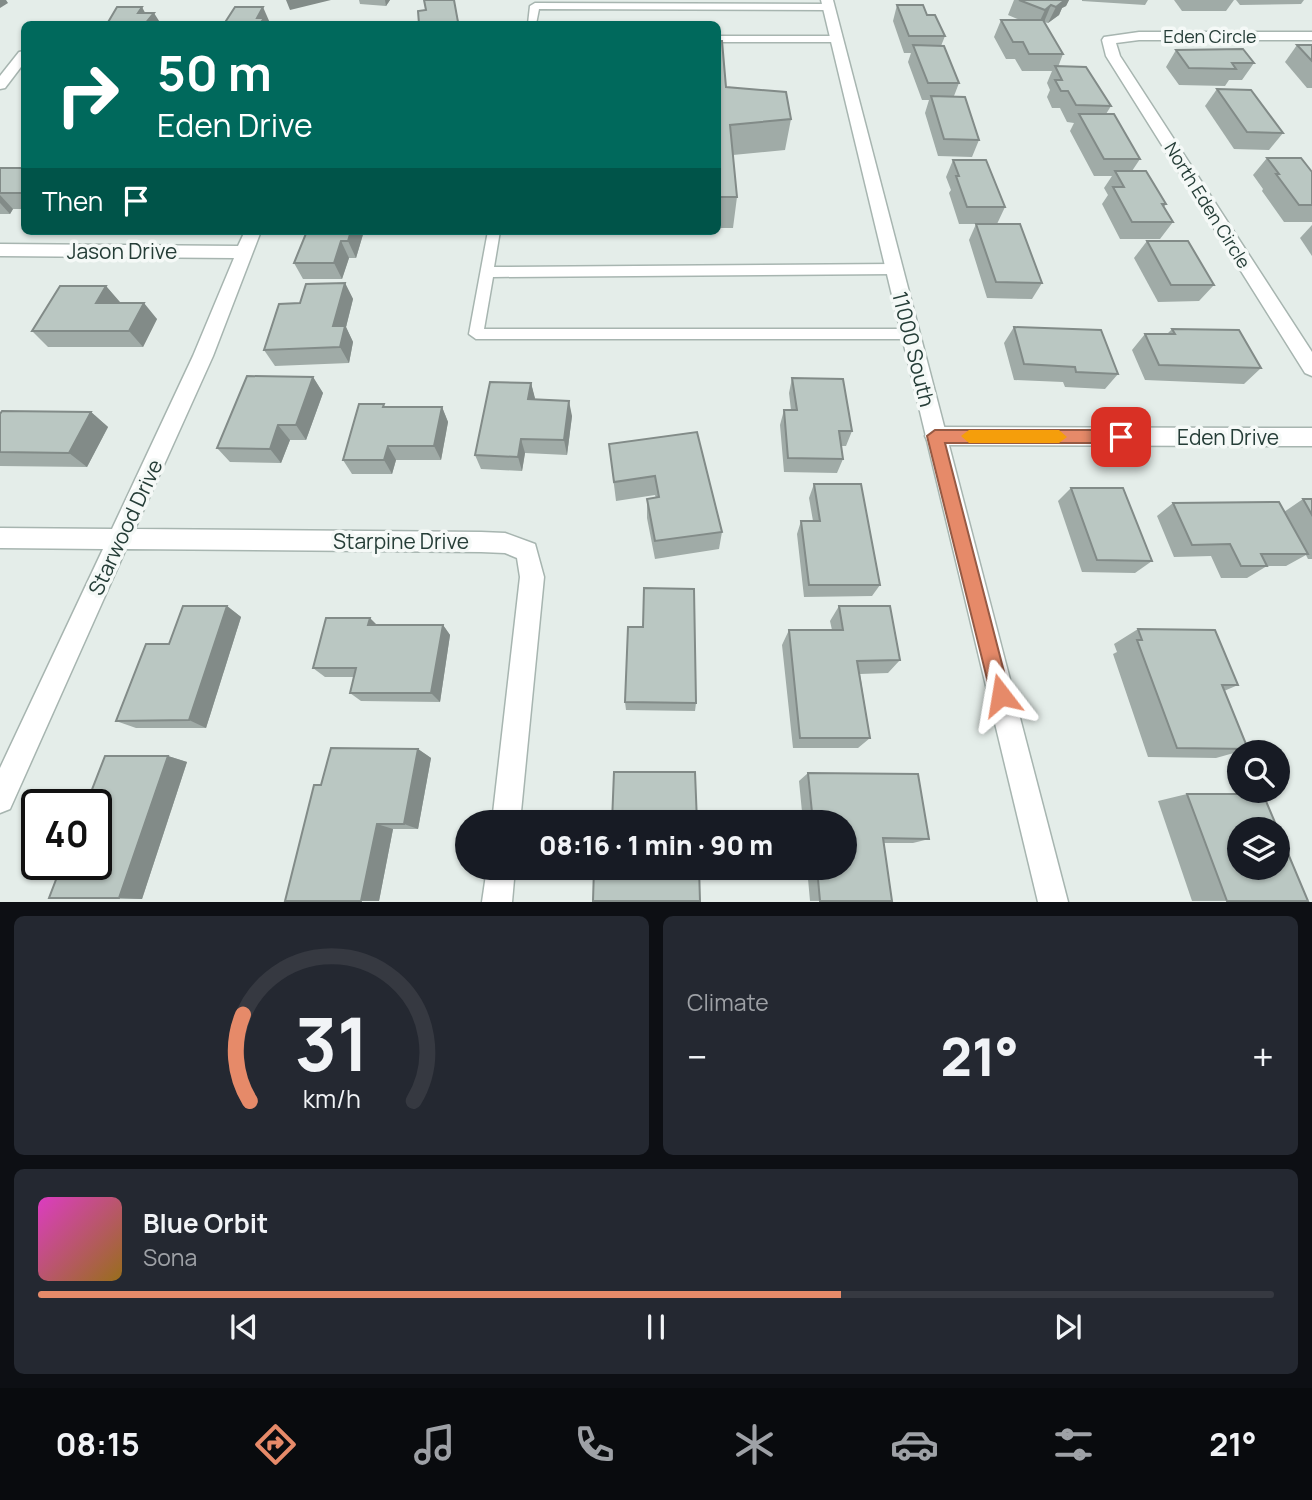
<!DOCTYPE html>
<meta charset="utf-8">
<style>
body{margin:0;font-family:Manrope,sans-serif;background:#242831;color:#f1f3f6;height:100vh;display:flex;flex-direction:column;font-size:26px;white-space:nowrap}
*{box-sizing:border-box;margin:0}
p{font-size:23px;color:#9ea1a6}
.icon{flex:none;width:38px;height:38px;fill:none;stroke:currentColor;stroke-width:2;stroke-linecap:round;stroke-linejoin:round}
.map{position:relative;height:902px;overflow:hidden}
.sheet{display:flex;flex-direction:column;gap:14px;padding:14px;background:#0d0f14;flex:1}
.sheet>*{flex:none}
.top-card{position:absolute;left:21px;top:21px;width:700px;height:214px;border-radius:10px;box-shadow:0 2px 5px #0004;background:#00695c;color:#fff;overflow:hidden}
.tools{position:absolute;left:1227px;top:740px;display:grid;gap:14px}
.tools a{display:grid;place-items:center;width:63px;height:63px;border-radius:50%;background:#171b24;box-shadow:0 2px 5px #0004;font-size:35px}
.speed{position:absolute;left:21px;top:789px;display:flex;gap:14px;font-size:35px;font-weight:700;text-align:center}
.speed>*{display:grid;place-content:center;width:91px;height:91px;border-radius:50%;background:#171b24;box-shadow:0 2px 5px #0004;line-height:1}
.speed .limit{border:4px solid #111;border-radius:10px;background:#fff;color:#111}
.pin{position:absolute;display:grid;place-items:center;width:60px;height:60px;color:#fff;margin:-30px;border-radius:14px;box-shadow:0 4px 10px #0006}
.me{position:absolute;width:77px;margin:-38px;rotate:346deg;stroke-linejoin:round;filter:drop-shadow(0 0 5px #0008)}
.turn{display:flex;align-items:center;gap:24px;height:147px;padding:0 21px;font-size:32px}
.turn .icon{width:91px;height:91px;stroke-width:2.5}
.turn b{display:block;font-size:49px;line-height:60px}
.then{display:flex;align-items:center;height:66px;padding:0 21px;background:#0003;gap:14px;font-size:26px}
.big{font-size:52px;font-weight:800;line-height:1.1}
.sheet .tile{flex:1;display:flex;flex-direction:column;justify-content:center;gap:10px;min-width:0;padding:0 24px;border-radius:10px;background:#242831}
.sheet .dial{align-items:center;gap:0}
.dial svg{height:182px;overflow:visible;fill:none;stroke:#363941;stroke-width:7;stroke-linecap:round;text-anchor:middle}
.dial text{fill:#f1f3f6;stroke:none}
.song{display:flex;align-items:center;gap:21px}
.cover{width:84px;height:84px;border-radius:10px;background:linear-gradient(135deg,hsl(310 70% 55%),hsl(40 70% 35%))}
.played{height:7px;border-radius:4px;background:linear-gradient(90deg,#e68a69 65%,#363941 65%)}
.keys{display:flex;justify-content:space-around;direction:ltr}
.heat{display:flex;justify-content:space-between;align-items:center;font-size:38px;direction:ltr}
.sheet .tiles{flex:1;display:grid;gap:14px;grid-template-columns:1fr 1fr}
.tile:last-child{grid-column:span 2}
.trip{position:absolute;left:455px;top:810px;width:402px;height:70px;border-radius:35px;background:#171b24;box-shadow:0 2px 5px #0004;font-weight:800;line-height:70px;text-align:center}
.tabs{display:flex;height:112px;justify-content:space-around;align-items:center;background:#090b0e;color:#9ea1a6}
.tabs .icon{width:49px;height:49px}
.tabs .selected{color:#e68a69}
.tabs b{font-size:32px;color:#f1f3f6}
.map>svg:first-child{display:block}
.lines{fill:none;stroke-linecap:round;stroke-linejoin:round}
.service-casing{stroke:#a7b5b0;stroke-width:3}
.minor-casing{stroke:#a7b5b0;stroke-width:3}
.tertiary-casing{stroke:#a7b5b0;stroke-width:3}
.service{fill:#fff;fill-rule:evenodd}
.minor{fill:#fff;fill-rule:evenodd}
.tertiary{fill:#fff;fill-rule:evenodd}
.wall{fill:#a0aba7}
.shaded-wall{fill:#828b88}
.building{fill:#bac7c2;stroke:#828b88;stroke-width:2;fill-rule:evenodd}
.route{fill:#e68a69;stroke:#965a44;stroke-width:2}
.slow{fill:#f59e0b}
.labels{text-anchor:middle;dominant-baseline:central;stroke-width:7;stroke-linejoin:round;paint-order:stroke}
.far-street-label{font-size:18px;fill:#253d37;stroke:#f5f9f7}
.street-label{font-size:21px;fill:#253d37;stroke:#f5f9f7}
</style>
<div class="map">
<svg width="1312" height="902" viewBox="0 0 1312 902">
<rect width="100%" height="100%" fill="#e4ede9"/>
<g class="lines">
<defs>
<g id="service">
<polygon points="535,3 829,4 834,7 829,10 539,9 536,24 528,24 530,6"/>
<polygon points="718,36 836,36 841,39 836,42 718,42"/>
<polygon points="488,231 500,231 494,267 895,264 902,269 895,274 493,277 484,329 910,329 917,334 910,339 476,339 469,334"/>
</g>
<g id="minor">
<polygon points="1139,32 1312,32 1312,40 1139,40 1116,43 1120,56 1312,352 1312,376 1305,373 1106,56 1102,40 1104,37"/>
<polygon points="24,51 24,63 5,88 0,89 0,76 19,52"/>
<polygon points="245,231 261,231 213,356 135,529 481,532 505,533 535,544 544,577 520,822 492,822 520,577 517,558 505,553 481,552 126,549 10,809 0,813 0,768 103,549 0,548 0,528 112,529 193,356 234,258 0,256 0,244 238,246"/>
<polygon points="935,427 1312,428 1312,446 935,445 928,442 925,436 928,430"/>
<polygon points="487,868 515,868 512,902 482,902"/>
</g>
<polygon id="tertiary" points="821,0 833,0 1068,902 1038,902"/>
</defs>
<use href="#service" class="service-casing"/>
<use href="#minor" class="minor-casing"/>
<use href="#tertiary" class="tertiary-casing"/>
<use href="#service" class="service"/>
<use href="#minor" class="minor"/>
<use href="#tertiary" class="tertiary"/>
</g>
<g class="wall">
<polygon points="359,0 390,0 386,6 360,4"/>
<polygon points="1014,0 1069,0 1066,6 1062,8 1059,15 1048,23 1044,22 1063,54 1058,67 1111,106 1106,114 1140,159 1132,171 1166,204 1164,207 1173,222 1160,239 1120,239 1102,204 1108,195 1104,188 1112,176 1094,176 1070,131 1074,123 1067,122 1060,108 1052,108 1047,97 1050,90 1047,83 1052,71 1022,71 1015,59 1006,59 994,37 1001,20 1020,20 1008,15"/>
<polygon points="1082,0 1148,0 1145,5 1082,1"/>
<polygon points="1174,0 1234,0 1226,11 1182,11"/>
<polygon points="1236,0 1304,0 1301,4 1240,5"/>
<polygon points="897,5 927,15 945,36 941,46 959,83 954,96 979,140 972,157 938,156 925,113 929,100 922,100 908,62 911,53 904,53 893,21"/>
<polygon points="718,41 726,87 791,119 785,150 733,155 737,197 733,228 718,228"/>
<polygon points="1297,45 1312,45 1312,88 1307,88 1285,62"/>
<polygon points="1176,50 1254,63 1242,80 1229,80 1225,86 1179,85 1166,67"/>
<polygon points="1217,89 1283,133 1269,150 1234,149 1205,106"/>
<polygon points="1267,158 1312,172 1312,222 1284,222 1262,191 1263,189 1253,175"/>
<polygon points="953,160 1005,207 997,224 1042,283 1032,299 987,298 969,240 976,224 959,224 949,193 951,190 946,177"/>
<polygon points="0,168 24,168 24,209 13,209 10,214 0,214"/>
<polygon points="1312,225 1312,256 1300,238"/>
<polygon points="307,231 364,231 356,258 349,258 342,279 303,279 294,263"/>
<polygon points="1147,241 1214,285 1199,301 1158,302 1134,258"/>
<polygon points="345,283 353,299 346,327 353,342 349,363 275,366 264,350 300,303"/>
<polygon points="106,286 120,303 157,319 143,347 48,347 32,331"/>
<polygon points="1014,327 1118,374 1105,389 1065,387 1063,382 1014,380 1004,343"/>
<polygon points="1172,329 1261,368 1244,384 1145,380 1132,350 1145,334 1167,334"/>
<polygon points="313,377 323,393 306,440 290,440 281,463 230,462 217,448"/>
<polygon points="792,378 852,431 846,446 841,446 843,459 837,473 784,472 780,425 784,410 791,410 789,393"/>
<polygon points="531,383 535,400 572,416 567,455 525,453 522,471 481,469 475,455"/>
<polygon points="385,407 442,407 448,422 441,460 396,460 392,474 352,474 343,460"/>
<polygon points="91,412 108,427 87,467 0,466 0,414"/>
<polygon points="697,432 722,532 719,549 655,559 647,518 647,499 656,498 655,495 616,501 609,444"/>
<polygon points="814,484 880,585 872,596 804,597 797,534 801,521 813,521 809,498"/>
<polygon points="1071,488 1152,561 1135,573 1082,572 1058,501"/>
<polygon points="1303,499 1312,499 1312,559 1308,559 1306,555 1286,566 1267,566 1247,578 1221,578 1211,556 1174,557 1157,516 1173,503 1284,512"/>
<polygon points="227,606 241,617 206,728 136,728 116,721 169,644"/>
<polygon points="839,606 900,660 888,673 860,674 870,738 858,748 793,748 782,645 789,630 832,630 830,621"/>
<polygon points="443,625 450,635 440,702 361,701 350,693 354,677 325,677 313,668"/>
<polygon points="1138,629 1238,685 1224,691 1248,749 1216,758 1148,757 1113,654 1117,652 1114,644"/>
<polygon points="625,702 696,703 695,711 626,710"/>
<polygon points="418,749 431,758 418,829 393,829 379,901 285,901 321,785"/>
<polygon points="168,756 187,762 142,899 49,898"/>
<polygon points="808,773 929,839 913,843 884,843 892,901 810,901 807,868 845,868 845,822 803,822 799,781"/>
<polygon points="1187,794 1308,901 1192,901 1158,801"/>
</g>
<g class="shaded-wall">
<polygon points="0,0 6,0 8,3 0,8"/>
<polygon points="286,0 331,0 290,10"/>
<polygon points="385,0 390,0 386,6"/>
<polygon points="454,0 459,24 435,24"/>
<polygon points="1061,0 1069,0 1066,6 1062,8 1059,15 1048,23 1056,7"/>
<polygon points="1051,5 1044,22 1037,27 1045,10"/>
<polygon points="142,7 149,20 154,13 161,24 145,24 138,13"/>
<polygon points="263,7 270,23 270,24 260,24 257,18"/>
<polygon points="0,195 13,209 10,214 0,203"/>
<polygon points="351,231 364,231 356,258 348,241"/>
<polygon points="341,241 349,258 342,279 334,263"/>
<polygon points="345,283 353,299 346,327 353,342 349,363 340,347 333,326"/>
<polygon points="106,286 120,302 111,319 96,303"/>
<polygon points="144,303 157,319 143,347 129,331"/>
<polygon points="313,377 323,393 306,440 296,425"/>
<polygon points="531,383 535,398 532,414 528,399"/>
<polygon points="569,401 572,416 567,455 564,440"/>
<polygon points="442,407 448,422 441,460 434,446"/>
<polygon points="91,412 108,427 87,467 69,453"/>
<polygon points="278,425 290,440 281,463 270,449"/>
<polygon points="521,439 525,453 522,471 518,457"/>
<polygon points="388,446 396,460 392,474 384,460"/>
<polygon points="227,606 241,617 206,728 189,720"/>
<polygon points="370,618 380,628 368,625"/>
<polygon points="443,625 450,635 440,702 431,693"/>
<polygon points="418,749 431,758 418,829 404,824"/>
<polygon points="168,756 187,762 142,899 119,898"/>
<polygon points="377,824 393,829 379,901 361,901"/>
</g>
<g class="building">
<polygon points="424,0 454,0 458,22 435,24 419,24 418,11 426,10"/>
<polygon points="1019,0 1065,0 1056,7 1051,5 1045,10"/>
<polygon points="897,5 923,5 927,15 935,15 945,36 909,36"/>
<polygon points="117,7 142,7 138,13 154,13 145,24 107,24"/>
<polygon points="235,7 263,7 257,18 264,18 260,24 224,24"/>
<polygon points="1001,20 1043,20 1063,54 1029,54 1023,42 1013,42"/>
<polygon points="718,41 722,41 726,87 786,92 791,119 730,125 737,197 718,197"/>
<polygon points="913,45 944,46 959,83 928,83"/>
<polygon points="1297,45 1312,45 1312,61"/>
<polygon points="1243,49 1254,63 1232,63 1236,69 1189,68 1176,50"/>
<polygon points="1055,66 1086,67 1111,106 1076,105 1068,91 1061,91 1055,80 1062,80"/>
<polygon points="1217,89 1251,90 1283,133 1247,132"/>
<polygon points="931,96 965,97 979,140 944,139"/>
<polygon points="1079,114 1114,114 1140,159 1104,159"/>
<polygon points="1267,158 1301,158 1312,172 1312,205 1299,205 1276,174 1279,174"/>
<polygon points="953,160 986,160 1005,207 967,207 956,176 959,176"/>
<polygon points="0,168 24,168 24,191 23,193 0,193"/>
<polygon points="1115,171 1146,171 1166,204 1162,204 1173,222 1132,222 1113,187 1124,187"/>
<polygon points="976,224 1020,224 1042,283 996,282"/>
<polygon points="307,231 351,231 348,241 341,241 334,263 294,263"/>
<polygon points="1147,241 1188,241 1214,285 1171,285"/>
<polygon points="345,283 333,326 345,326 340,347 264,350 279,304 300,303 306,284"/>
<polygon points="60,286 106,286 96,303 144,303 129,331 32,331"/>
<polygon points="1014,327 1101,330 1118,374 1076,372 1075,367 1024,364"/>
<polygon points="1172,329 1239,330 1261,368 1159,365 1145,334 1175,334"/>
<polygon points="247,376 313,377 296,425 278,425 270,449 217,448"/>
<polygon points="792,378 843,379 852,431 839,431 843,459 788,458 784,410 797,410"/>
<polygon points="490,382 531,383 528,399 569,401 564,440 521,439 518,457 475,455"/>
<polygon points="359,404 384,404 383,407 442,407 434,446 388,446 384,460 343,460"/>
<polygon points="2,411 91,412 69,453 0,452 0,414"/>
<polygon points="697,432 722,532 655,541 647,499 659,497 655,476 614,482 609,444"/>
<polygon points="814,484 861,484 880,585 809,585 801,521 820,521"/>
<polygon points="1071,488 1123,488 1152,561 1097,560"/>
<polygon points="1303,499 1312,499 1312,515"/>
<polygon points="1279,502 1308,554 1261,554 1267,566 1241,566 1230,544 1192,545 1173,503"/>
<polygon points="644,588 694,589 696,703 625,702 628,627 643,627"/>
<polygon points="183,606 227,606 189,720 116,721 146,644 169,644"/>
<polygon points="839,606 890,606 900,660 857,661 870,738 800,738 789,630 843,630"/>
<polygon points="326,618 370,618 368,625 443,625 431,693 350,693 356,668 313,668"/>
<polygon points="1138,629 1215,630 1238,685 1222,685 1248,749 1177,748 1137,640 1142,640"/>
<polygon points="331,748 418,749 404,824 377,824 361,901 285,901 314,785 321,785"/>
<polygon points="105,756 168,756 119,898 49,898 62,864 96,864 96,805 86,805"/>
<polygon points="614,772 695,772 697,822 612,822"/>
<polygon points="808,773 918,774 929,839 883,838 892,901 820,901 817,868 845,868 845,822 813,822"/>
<path d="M1187 794H1263L1308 901H1227ZM1239 830H1278V868H1239Z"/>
<polygon points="594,868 699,868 700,901 593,901"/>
</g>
<polygon class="route" points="935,430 1121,430 1129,437 1121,443 945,443 1010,695 1008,701 1001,704 994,701 991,695 927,436"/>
<polygon class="slow" points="969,430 1059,430 1067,437 1059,443 969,443 961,436"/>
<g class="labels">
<g class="far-street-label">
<text x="1210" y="36">Eden Circle</text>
<text transform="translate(1208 205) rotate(58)">North Eden Circle</text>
</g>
<g class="street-label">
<text x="122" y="251">Jason Drive</text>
<text transform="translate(914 349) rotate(76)">11000 South</text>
<text x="1228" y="437">Eden Drive</text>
<text transform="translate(125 527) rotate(-65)">Starwood Drive</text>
<text x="401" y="541">Starpine Drive</text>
</g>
</g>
</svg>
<div class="tools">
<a><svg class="icon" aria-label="search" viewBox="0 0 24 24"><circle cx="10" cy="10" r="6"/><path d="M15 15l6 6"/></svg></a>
<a><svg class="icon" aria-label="layers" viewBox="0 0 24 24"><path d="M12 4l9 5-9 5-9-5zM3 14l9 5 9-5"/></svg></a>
</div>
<div class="speed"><div class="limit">40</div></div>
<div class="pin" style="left:1121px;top:437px;background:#d93025"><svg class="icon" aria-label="arrive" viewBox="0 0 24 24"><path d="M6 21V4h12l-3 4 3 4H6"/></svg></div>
<svg class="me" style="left:1001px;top:695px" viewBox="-20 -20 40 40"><path d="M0-17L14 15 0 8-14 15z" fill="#e68a69" stroke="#fff" stroke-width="4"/></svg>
<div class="trip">08:16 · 1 min · 90 m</div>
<div class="top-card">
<div class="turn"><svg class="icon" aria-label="right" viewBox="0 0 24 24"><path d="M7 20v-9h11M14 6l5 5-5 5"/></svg><div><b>50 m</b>Eden Drive</div></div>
<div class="then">Then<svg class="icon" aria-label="arrive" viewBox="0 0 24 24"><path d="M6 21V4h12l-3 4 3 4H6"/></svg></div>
</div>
</div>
<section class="sheet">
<div class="tiles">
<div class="tile dial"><svg viewBox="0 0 100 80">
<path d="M14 69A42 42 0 1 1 86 69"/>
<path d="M14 69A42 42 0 0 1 11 31" stroke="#e68a69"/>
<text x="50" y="56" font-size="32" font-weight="700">31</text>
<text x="50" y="72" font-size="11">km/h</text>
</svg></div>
<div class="tile"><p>Climate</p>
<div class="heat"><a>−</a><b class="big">21°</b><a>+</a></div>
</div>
<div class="tile">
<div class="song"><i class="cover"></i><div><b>Blue Orbit</b><p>Sona</p></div></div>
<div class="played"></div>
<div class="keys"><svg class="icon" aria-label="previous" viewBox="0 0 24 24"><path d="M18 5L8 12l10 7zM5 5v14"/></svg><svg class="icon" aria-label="pause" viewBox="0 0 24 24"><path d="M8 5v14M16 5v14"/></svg><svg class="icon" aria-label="next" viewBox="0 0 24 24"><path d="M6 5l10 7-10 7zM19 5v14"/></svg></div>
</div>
</div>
</section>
<nav class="tabs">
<b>08:15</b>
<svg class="icon selected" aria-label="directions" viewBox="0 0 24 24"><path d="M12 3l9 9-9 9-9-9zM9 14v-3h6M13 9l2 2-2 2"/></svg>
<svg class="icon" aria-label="music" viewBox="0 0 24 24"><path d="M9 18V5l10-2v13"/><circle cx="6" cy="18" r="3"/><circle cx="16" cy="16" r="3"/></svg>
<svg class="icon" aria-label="phone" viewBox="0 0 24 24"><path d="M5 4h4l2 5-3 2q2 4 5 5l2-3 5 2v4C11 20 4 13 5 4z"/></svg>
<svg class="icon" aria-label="climate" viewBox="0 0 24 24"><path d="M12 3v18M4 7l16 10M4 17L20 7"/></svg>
<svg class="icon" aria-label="car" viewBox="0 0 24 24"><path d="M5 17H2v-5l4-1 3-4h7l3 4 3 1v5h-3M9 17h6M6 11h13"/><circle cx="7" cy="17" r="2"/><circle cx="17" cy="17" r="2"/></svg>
<svg class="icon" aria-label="filters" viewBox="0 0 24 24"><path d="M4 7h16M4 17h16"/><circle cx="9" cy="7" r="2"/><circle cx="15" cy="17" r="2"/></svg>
<b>21°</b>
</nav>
